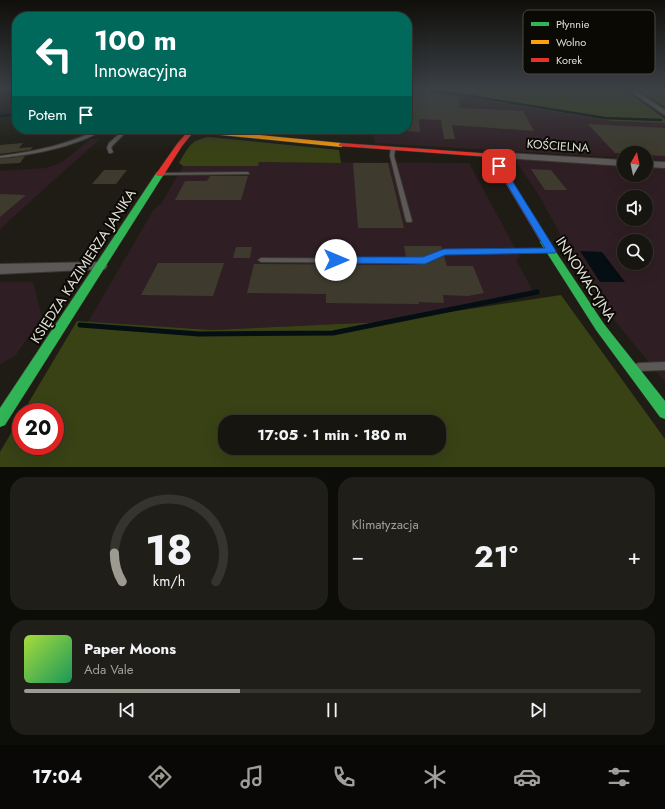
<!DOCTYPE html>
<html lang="pl">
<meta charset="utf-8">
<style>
body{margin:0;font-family:Jost,sans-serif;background:#1f1e18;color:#f1f3f6;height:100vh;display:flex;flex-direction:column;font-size:15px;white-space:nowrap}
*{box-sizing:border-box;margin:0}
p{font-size:13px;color:#9e9f9e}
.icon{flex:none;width:22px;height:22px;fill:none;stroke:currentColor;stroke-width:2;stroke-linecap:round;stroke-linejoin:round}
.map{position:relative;height:467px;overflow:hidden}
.details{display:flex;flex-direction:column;gap:10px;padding:10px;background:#0c0c08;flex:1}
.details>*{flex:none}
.guide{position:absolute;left:12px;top:12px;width:400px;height:122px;border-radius:16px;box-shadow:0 4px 16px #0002,0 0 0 1px #35342f;background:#00695c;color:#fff;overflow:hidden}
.needle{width:26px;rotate:9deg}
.fabs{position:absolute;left:617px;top:146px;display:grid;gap:8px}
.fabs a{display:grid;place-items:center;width:36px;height:36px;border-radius:50%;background:#16150f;box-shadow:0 4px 16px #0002,0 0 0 1px #35342f;font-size:20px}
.speed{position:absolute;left:12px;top:403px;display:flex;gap:8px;font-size:20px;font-weight:700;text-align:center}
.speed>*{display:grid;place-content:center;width:52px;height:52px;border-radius:50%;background:#16150f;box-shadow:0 4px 16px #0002,0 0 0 1px #35342f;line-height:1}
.speed .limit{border:6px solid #d22;background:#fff;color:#111}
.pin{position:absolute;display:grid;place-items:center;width:34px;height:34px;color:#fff;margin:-17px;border-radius:8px;box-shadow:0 2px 6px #0006}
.me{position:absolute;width:44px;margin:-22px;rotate:90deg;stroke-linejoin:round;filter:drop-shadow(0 0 3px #0008)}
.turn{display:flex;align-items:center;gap:14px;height:84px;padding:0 16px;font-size:18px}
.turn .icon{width:52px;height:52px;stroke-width:2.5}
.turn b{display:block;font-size:28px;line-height:34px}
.then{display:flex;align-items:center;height:38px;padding:0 16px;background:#0003;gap:8px;font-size:15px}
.big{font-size:30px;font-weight:700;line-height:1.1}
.details .widget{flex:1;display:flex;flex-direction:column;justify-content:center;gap:6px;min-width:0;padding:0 14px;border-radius:16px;background:#1f1e18}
.details .dial{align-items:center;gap:0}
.dial svg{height:104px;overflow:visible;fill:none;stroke:#35342f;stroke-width:7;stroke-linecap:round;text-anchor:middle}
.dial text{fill:#f1f3f6;stroke:none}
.song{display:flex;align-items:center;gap:12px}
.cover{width:48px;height:48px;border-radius:6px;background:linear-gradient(135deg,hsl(80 70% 55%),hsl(150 70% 35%))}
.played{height:4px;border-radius:2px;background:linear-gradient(90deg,#9c9a91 35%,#35342f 35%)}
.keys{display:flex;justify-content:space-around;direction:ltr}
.heat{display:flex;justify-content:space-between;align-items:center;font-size:22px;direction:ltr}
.details .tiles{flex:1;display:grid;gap:10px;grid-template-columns:1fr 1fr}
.widget:last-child{grid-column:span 2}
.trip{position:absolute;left:218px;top:415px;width:228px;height:40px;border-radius:16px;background:#16150f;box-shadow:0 4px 16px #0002,0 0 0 1px #35342f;font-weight:700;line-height:40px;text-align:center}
.tab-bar{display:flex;height:64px;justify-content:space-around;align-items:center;background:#090806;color:#9e9f9e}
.tab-bar .icon{width:28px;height:28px}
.tab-bar .on{color:#9c9a91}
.tab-bar b{font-size:18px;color:#f1f3f6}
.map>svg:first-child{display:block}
.industrial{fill:#2f1f24;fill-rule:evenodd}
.green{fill:#384215;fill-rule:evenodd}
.water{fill:#050e12}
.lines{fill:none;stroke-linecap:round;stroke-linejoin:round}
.stream-far1{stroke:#050e12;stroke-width:2.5}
.stream{stroke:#050e12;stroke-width:5}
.building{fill:#3e3b2e}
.lane-casing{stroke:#383630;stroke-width:2}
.street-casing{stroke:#383630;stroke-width:2}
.fast-casing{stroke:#383630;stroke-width:1}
.slow-casing{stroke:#383630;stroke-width:1}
.jam-casing{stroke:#383630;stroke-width:1}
.lane{fill:#5b5857;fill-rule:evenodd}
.street{fill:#5b5857;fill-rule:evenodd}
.fast{fill:#30b455;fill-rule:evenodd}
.slow{fill:#ff9f0a;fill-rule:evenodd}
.jam{fill:#e5322d;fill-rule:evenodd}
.route{fill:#1a73e8;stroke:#114b97}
.labels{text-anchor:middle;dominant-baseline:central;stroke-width:4;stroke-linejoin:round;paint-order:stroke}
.far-street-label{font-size:12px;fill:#e0ded5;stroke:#0a0904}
.street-label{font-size:14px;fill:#e0ded5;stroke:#0a0904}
.key{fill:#0a0904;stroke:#4a4943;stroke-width:1}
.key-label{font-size:11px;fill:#e0ded5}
</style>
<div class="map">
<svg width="665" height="467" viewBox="0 0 665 467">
<rect width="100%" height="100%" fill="#1e1c14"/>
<g class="industrial">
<polygon points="407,89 612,121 665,123 665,161 646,159 646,153 624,153 624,158 375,143 372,129 407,129"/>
<polygon points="101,138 53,181 0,229 0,171 46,168 62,162 91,139"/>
<path d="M522 159 624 166V175H646V167L665 168V382L598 300 558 236H561L540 197 516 161ZM624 197H646V219H624ZM624 241H646V263H624Z"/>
<polygon points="259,162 469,163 520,257 516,260 533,291 383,322 212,330 88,322 154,209 161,204 183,166 258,166"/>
<polygon points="0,282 33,282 42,317 15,356 0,364"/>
</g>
<g class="green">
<polygon points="407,88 622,88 665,119 665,123 612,121"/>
<polygon points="634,88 665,88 665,107"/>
<path d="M209 137 339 150 341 163 259 162 258 166H183L179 163C188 148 190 140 209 137Z"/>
<path d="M561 295 665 439V467H0V452L21 416V446H55V412H23L77 321 212 330 383 322ZM225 422H439V448H225Z"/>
</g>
<polygon class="water" points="580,251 602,252 625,282 600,282"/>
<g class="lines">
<g class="stream-far1">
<polyline points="421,88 605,118 661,120"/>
<polyline points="0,116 17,114"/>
</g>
<polyline class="stream" points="80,325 199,334 333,333 537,292"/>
</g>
<g class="building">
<polygon points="407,92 435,93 457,97 461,108 523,111 534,131 452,125 455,139 444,139 441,120 419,119 420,132 407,131"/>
<polygon points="588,124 665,128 665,156 646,155 646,153 615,153"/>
<polygon points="23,143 19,148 33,147 30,150 0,154 0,145"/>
<polygon points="25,156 20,163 0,164 0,159"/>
<polygon points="353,163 388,163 404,228 358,228"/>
<polygon points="531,169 551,170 567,190 545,190"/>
<polygon points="104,170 127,170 116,184 92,184"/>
<polygon points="210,176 248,176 241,200 175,200 185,181 207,181"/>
<polygon points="0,194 26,195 0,217"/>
<polygon points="404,246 441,246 442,249 424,258 406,257"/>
<polygon points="236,247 252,247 250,258 233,258"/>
<polygon points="444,256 447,266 473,266 484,293 468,296 443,295 444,303 419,302 419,304 326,303 326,294 247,293 254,264 407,265 426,264"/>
<polygon points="158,263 224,263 213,296 141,295"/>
</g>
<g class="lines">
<defs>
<g id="lane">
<path d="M100 129H105C99 133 92 136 85 139 58 150 29 155 0 158V156C37 151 66 145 100 129Z"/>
<polygon points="125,129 129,129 113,145 111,148 113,152 111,153 109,153 107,148 109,143"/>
<polygon points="391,148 395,148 395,149 394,156 412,221 411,222 407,222 406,221 390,156"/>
<polygon points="247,172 249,173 249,174 160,175 158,174 160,173"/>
<polygon points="550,249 552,250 553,251 552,252 444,254 425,263 261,262 258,260 261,258 424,259 443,250"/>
<polygon points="665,362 665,370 639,371 636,370 635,367 636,364 639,363"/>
</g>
<g id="street">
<polygon points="625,88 632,88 665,110 665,115"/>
<polygon points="492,152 624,160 624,166 489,157 487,155 489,153"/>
<polygon points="646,161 665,162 665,168 646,167"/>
<polygon points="100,262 105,263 107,266 105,269 0,274 0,264"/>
</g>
<g id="fast">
<polygon points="157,172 163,172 164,174 5,425 0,427 0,408"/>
<polygon points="545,239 548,240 604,324 665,401 665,419 660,417 596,330 540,242"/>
</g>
<polygon id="slow" points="177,129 198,129 341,143 344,145 341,147 180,131"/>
<g id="jam">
<polygon points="190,129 195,130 182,146 163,176 157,176 156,174 177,144"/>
<polygon points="341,143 494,154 550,242 548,244 542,244 490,157 339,146 339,144"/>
</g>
</defs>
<use href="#lane" class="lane-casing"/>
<use href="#street" class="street-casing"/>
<use href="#fast" class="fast-casing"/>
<use href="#slow" class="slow-casing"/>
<use href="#jam" class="jam-casing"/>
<use href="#lane" class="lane"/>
<use href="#street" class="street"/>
<use href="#fast" class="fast"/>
<use href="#slow" class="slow"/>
<use href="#jam" class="jam"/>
</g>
<linearGradient id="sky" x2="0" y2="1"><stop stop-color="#100f0b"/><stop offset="0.58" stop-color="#3b4045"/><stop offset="1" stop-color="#3b4045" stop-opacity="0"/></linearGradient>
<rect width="665" height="153" fill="url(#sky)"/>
<polygon class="route" points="497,164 499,164 503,166 556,251 555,253 445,255 425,264 336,263 331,260 336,257 423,257 444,249 545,248 496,166"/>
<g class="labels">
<g class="far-street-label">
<text transform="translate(558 146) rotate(4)">KOŚCIELNA</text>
</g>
<g class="street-label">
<text transform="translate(83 266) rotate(-57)">KSIĘDZA KAZIMIERZA JANIKA</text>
<text transform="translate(586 279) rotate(57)">INNOWACYJNA</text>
</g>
</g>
<rect x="523" y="10" width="132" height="64" rx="6" class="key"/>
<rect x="531" y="22" width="18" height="4" fill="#30b455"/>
<rect x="531" y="40" width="18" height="4" fill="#ff9f0a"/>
<rect x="531" y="58" width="18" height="4" fill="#e5322d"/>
<g class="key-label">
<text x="556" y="28">Płynnie</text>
<text x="556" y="46">Wolno</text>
<text x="556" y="64">Korek</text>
</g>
</svg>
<div class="fabs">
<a><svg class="needle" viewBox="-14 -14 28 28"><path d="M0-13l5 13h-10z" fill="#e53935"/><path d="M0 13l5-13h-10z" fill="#9e9f9e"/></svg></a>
<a><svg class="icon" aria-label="sound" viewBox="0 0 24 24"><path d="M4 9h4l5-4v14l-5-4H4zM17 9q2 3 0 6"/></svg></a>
<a><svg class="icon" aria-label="search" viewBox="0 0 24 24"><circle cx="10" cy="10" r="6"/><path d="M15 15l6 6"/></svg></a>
</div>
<div class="speed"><div class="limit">20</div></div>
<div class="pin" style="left:499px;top:166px;background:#d93025"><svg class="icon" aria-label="arrive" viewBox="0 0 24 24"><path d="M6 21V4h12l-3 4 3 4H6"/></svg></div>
<svg class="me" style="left:336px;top:260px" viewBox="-20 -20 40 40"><circle r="19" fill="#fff"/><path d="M0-13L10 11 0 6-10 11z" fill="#1a73e8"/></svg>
<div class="trip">17:05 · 1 min · 180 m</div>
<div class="guide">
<div class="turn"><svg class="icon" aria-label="left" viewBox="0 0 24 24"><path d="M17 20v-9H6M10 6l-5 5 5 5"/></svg><div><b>100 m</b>Innowacyjna</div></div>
<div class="then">Potem<svg class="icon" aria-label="arrive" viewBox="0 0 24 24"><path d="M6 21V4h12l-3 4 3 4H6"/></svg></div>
</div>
</div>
<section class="details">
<div class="tiles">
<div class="widget dial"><svg viewBox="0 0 100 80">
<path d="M14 69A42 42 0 1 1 86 69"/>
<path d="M14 69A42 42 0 0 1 8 47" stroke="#9c9a91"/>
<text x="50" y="56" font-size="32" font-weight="700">18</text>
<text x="50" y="72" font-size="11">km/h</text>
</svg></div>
<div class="widget"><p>Klimatyzacja</p>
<div class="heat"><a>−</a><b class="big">21°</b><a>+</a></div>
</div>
<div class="widget">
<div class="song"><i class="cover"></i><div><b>Paper Moons</b><p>Ada Vale</p></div></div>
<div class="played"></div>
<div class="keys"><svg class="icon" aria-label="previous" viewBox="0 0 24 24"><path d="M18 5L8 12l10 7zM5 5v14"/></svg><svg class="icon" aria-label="pause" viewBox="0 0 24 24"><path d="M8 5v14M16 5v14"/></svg><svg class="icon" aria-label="next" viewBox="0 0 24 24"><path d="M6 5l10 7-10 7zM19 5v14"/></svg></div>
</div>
</div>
</section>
<nav class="tab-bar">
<b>17:04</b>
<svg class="icon on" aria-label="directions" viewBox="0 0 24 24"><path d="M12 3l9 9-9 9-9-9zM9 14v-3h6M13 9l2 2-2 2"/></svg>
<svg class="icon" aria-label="music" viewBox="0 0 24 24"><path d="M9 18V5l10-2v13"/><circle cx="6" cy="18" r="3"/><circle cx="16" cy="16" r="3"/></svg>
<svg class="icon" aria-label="phone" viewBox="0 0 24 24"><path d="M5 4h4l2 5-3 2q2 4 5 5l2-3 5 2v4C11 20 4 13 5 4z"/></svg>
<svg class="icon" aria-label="climate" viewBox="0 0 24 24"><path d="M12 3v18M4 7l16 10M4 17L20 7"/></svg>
<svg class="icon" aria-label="car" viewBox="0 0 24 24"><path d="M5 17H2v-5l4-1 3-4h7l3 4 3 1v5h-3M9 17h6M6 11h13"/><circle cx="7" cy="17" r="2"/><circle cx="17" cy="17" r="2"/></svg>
<svg class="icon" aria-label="filters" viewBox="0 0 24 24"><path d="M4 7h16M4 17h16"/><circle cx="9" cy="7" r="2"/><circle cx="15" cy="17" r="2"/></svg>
</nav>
